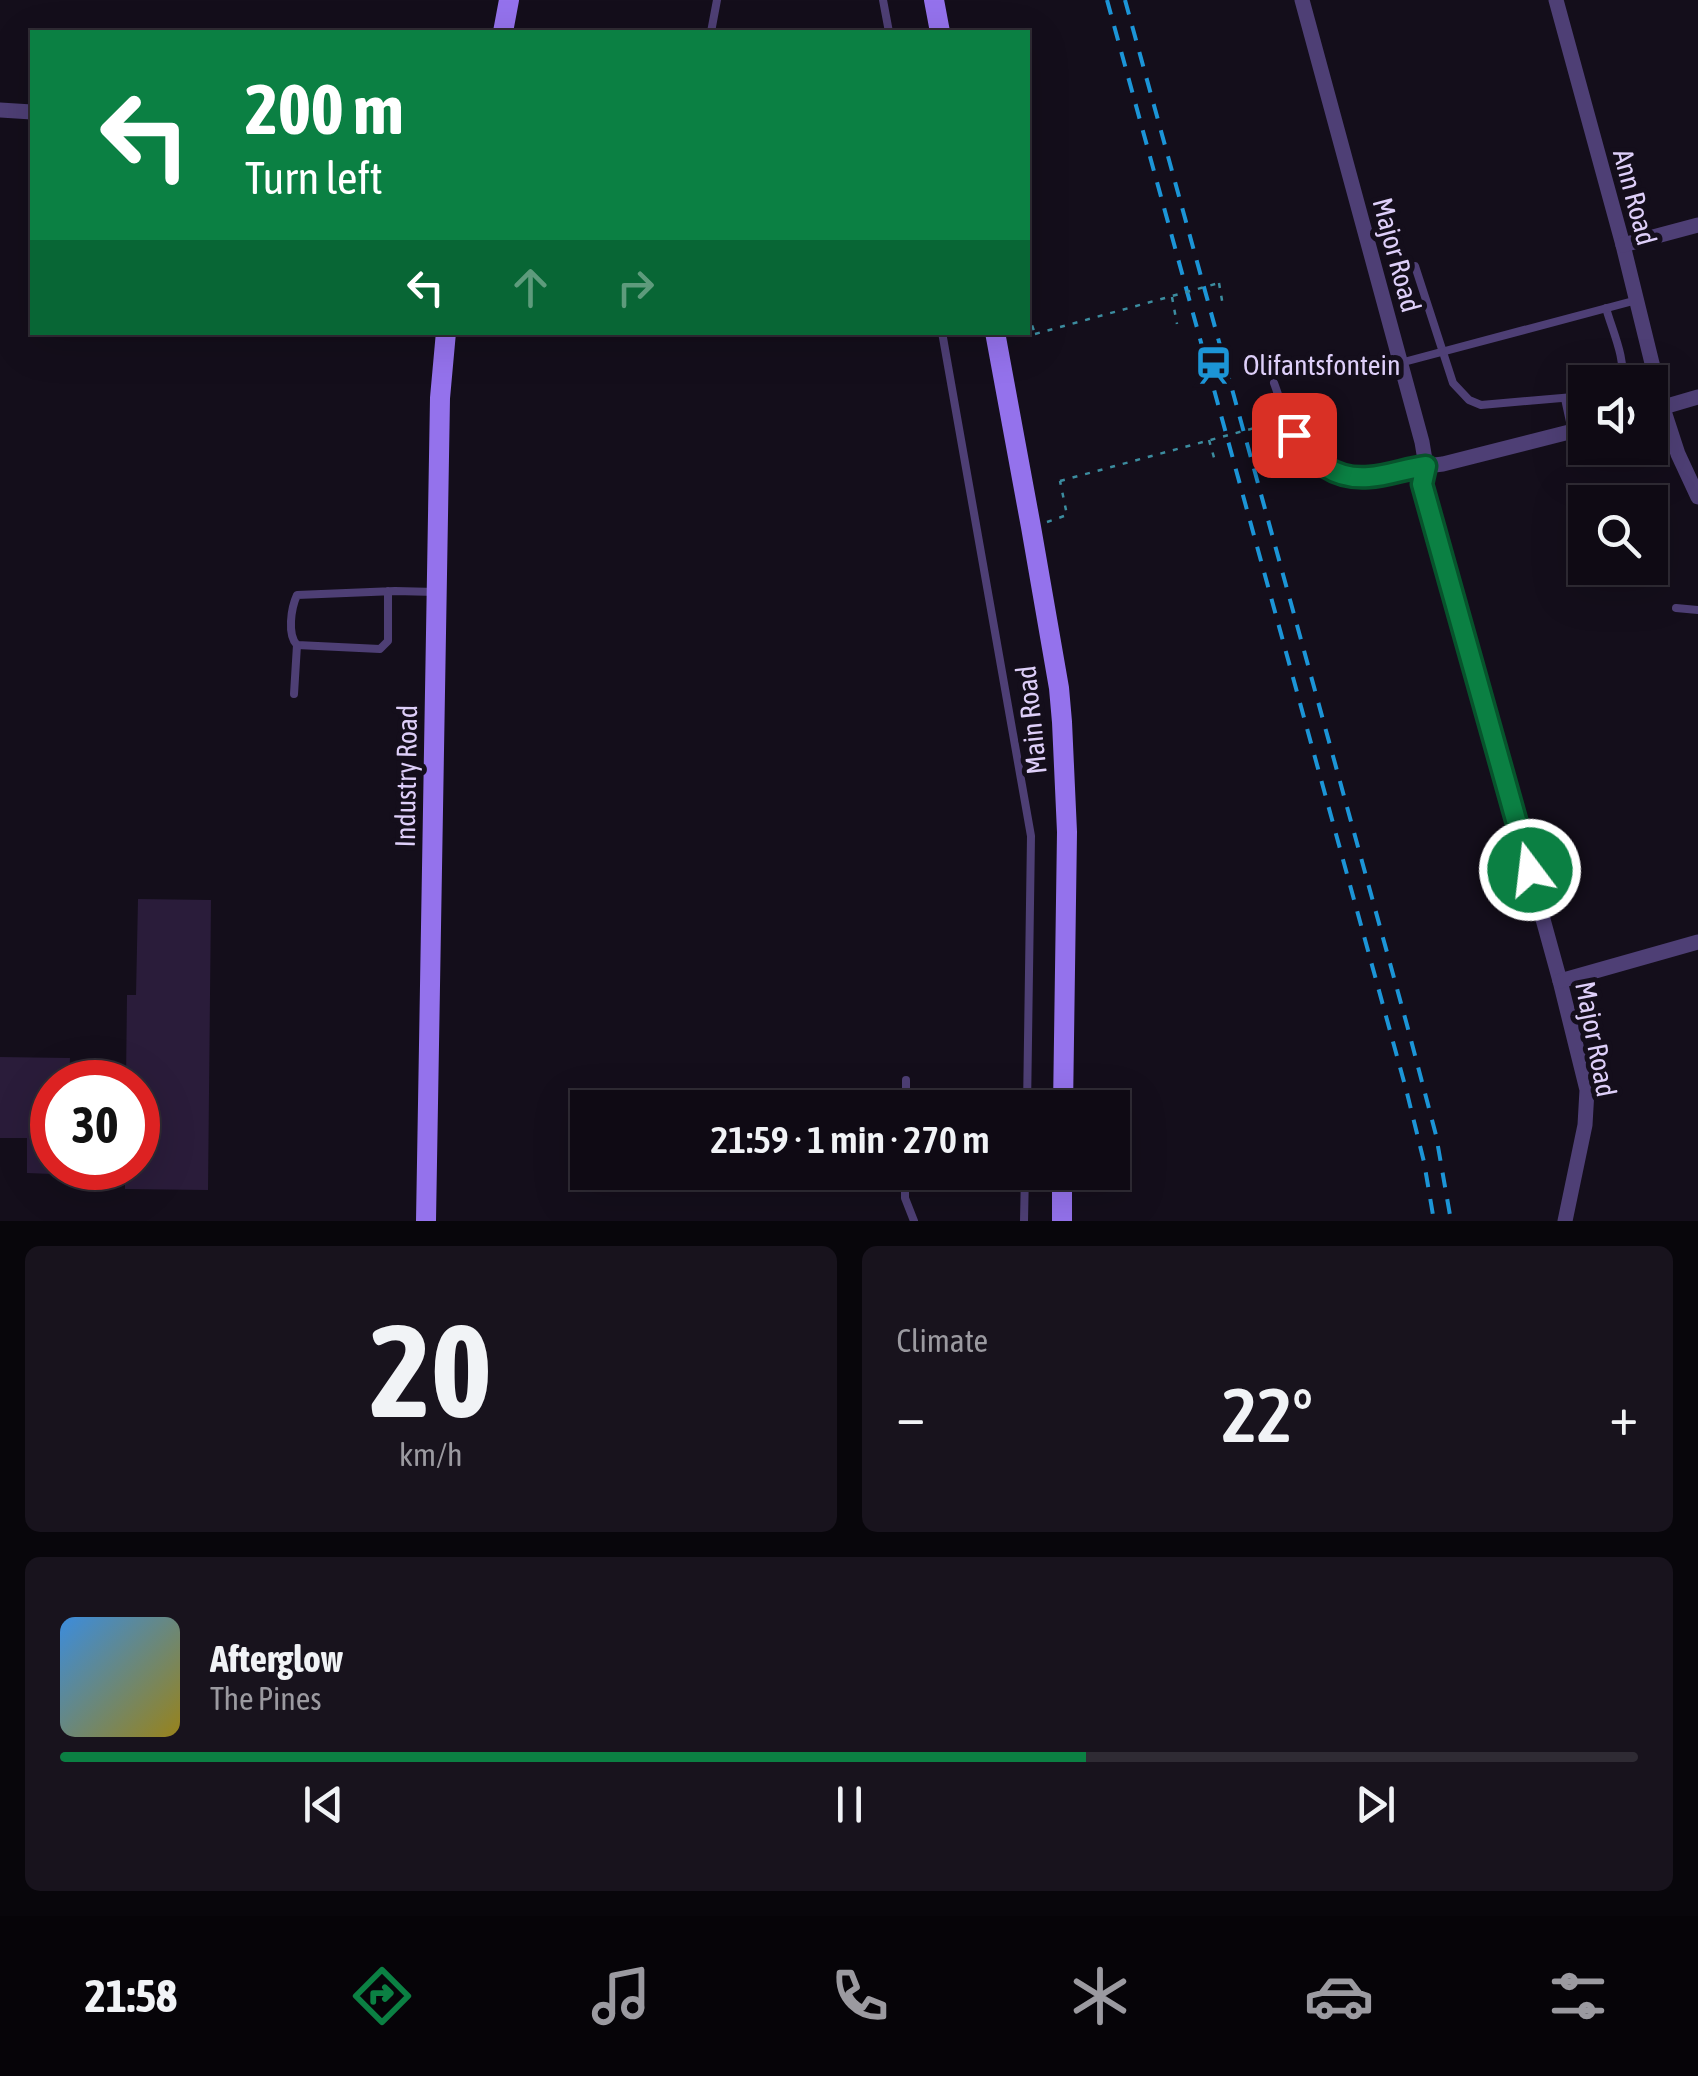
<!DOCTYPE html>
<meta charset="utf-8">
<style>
body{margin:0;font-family:"Asap Condensed",sans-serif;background:#18131d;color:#f1f3f6;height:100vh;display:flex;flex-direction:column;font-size:38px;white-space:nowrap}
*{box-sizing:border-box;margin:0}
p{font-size:32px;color:#9b9aa0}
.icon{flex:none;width:55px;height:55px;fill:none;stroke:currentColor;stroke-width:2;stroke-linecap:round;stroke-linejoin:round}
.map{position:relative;height:1221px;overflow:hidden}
.details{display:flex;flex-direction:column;gap:25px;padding:25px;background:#08060b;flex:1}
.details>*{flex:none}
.banner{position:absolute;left:30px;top:30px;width:1000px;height:305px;border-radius:0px;box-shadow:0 10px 40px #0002,0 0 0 2px #2f2b34;background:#0b8043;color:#fff;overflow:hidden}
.buttons{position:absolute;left:1568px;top:365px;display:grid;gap:20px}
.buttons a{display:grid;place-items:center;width:100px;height:100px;border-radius:0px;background:#0f0a14;box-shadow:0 10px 40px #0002,0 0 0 2px #2f2b34;font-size:50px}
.speed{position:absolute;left:30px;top:1060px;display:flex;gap:20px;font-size:50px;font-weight:700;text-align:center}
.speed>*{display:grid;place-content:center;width:130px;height:130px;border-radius:50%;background:#0f0a14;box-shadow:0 10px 40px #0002,0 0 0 2px #2f2b34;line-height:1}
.speed .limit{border:15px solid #d22;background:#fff;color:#111}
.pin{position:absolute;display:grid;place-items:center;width:85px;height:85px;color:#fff;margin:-42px;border-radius:20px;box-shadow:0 5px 15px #0006}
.me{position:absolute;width:110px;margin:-55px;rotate:345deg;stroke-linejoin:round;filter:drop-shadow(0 0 8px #0008)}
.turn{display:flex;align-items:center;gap:35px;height:210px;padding:0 50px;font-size:45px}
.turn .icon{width:130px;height:130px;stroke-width:2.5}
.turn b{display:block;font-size:70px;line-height:85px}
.lanes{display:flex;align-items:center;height:95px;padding:0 50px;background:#0003;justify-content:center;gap:50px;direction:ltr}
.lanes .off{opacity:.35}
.big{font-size:75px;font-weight:600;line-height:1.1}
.details .tile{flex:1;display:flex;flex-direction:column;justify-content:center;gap:15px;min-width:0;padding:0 35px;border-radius:15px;background:#18131d}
.details .dial{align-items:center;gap:0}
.dial b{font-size:130px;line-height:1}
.song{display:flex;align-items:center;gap:30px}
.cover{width:120px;height:120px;border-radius:15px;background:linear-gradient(135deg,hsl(210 70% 55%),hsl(50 70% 35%))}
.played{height:10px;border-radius:5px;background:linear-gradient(90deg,#0b8043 65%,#2f2b34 65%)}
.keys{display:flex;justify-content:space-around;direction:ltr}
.heat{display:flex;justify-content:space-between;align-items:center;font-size:55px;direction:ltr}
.details .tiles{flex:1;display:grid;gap:25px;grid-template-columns:1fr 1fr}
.tile:last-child{grid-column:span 2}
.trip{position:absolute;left:570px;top:1090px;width:560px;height:100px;border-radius:0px;background:#0f0a14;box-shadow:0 10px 40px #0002,0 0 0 2px #2f2b34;font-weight:600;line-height:100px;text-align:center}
.tabs{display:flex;height:160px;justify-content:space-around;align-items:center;background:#060408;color:#9b9aa0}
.tabs .icon{width:70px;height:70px}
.tabs .selected{color:#0b8043}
.tabs b{font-size:45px;color:#f1f3f6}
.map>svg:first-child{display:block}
.building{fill:#2a1c3a}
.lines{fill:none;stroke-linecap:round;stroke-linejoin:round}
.path{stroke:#3c8c9f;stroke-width:2.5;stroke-dasharray:5 8;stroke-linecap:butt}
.lane{stroke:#4e3f75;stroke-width:8}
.street{stroke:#4e3f75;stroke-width:15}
.secondary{stroke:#9472ec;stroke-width:20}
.rail{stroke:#1c95d7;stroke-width:4;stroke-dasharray:15 12;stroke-linecap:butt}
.path-bridge{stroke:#3c8c9f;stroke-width:2.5;stroke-dasharray:5 8;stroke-linecap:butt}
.route-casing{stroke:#07532c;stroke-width:25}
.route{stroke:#0b8043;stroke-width:18}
.labels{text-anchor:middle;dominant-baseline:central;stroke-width:10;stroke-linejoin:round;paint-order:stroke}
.street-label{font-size:28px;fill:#decff9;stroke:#140e1b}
.poi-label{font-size:28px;fill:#decff9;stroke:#140e1b;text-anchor:start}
</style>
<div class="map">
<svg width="1698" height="1221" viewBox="0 0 1698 1221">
<rect width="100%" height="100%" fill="#140e1b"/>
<g class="building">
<polygon points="138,899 211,900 208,1190 125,1189 125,1168 138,1168 138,1082 126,1082 127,995 136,995"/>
<polygon points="0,1057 70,1058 69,1082 52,1082 52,1174 27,1173 27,1138 0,1138"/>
</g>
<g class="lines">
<g class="path">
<polyline points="1219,283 1223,306"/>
<polyline points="1172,297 1177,324"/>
<polyline points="1028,313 1035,334"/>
<polyline points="1258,427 1261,446"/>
<polyline points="1209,440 1215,461"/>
<polyline points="1047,522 1067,515 1060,481"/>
</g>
<g class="lane">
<polyline points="883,0 889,32"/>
<polyline points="711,32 717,0"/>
<polyline points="1415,266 1453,383 1469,400 1481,405 1585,396"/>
<path d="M1606 308C1612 330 1627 361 1621 382"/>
<polyline points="942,332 1031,836 1027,1108"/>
<polyline points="1400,363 1637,300"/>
<path d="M1274 383C1280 399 1285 419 1294 434 1309 462 1340 481 1372 477 1390 474 1407 468 1426 466"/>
<polyline points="1565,399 1572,431"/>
<path d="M388 591V641L380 649 297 645C287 635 291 608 297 595L395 591 436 592"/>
<polyline points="1676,608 1698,610"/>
<polyline points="294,694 297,645"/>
<polyline points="906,1108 906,1080"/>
<polyline points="905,1172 905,1198 914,1221"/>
<polyline points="1024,1221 1025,1172"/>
</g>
<g class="street">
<polyline points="1302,0 1422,442 1426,466 1423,484 1560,981 1587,1090 1585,1125 1565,1221"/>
<polyline points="1556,0 1623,245 1663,408 1678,454 1698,497"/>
<polyline points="0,110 32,112"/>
<polyline points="1623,245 1698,225"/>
<polyline points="1650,411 1698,397"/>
<polyline points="1426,466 1443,464 1585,428"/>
<polyline points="1560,981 1698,942"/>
</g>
<g class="secondary">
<polyline points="934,0 940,32"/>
<polyline points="503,32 509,0"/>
<polyline points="995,332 1031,527 1059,688 1062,722 1067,832 1063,1108"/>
<polyline points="426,1221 440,398 446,332"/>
<polyline points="1062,1221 1062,1172"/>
</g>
<g class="rail">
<polyline points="1107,0 1406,1089 1424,1162 1434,1221"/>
<polyline points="1125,0 1407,1025 1436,1135 1451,1221"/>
</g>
<g class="path-bridge">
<polyline points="1035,334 1219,283"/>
<polyline points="1060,481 1258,427"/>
</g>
</g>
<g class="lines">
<defs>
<path id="route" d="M1294 435C1314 461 1333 480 1369 477 1388 476 1407 468 1426 466L1422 484 1530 870"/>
</defs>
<use href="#route" class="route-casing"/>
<use href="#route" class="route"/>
</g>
<defs>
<symbol id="station-bare" viewBox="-9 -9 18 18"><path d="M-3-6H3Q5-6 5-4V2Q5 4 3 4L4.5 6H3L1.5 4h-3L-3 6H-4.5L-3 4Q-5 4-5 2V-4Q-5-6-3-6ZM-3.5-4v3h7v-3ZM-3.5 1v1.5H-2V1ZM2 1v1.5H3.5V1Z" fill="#1c95d7" stroke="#140e1b" stroke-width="2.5" paint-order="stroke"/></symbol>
</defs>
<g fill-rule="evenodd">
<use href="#station-bare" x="1186" y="338" width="55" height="55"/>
</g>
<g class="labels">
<g class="street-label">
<text transform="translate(1635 197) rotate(75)">Ann Road</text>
<text transform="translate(1397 255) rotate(75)">Major Road</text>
<text transform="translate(1031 720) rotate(-96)">Main Road</text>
<text transform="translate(406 776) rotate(-89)">Industry Road</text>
<text transform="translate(1596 1039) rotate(79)">Major Road</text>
</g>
<g class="poi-label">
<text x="1243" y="365">Olifantsfontein</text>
</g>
</g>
</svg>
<div class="buttons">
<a><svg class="icon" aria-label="sound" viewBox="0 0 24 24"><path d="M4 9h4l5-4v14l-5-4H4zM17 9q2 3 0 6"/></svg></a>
<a><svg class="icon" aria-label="search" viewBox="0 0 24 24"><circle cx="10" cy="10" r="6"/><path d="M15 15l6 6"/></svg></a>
</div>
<div class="speed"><div class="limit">30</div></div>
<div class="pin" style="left:1294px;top:435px;background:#d93025"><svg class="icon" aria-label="arrive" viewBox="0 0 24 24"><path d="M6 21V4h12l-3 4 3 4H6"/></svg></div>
<svg class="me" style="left:1530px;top:870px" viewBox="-20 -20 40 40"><circle r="17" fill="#0b8043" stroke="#fff" stroke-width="3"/><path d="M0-11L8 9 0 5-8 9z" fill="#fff"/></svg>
<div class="trip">21:59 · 1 min · 270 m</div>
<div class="banner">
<div class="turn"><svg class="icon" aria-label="left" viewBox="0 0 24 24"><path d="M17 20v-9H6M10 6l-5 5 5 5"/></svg><div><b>200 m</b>Turn left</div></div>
<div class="lanes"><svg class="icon" aria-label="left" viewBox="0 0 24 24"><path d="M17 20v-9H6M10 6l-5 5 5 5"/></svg><svg class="icon off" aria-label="ahead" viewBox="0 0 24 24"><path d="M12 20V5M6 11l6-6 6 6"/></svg><svg class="icon off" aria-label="right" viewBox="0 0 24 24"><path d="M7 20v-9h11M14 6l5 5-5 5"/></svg></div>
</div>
</div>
<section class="details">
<div class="tiles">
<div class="tile dial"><b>20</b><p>km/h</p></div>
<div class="tile"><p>Climate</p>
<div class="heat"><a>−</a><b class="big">22°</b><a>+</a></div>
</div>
<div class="tile">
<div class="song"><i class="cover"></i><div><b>Afterglow</b><p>The Pines</p></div></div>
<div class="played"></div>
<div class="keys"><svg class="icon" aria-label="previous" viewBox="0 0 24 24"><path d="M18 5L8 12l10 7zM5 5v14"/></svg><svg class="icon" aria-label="pause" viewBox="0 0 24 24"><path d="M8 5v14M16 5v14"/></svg><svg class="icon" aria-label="next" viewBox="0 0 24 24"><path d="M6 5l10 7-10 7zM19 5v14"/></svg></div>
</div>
</div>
</section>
<nav class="tabs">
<b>21:58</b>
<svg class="icon selected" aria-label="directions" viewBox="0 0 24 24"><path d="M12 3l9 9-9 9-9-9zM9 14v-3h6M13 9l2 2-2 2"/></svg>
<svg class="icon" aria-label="music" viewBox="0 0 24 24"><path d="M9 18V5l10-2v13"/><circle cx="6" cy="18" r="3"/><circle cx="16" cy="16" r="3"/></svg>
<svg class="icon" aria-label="phone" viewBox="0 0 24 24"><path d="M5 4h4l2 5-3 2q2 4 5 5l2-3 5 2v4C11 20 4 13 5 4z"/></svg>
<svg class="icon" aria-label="climate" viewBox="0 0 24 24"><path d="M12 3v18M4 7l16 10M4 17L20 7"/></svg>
<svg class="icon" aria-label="car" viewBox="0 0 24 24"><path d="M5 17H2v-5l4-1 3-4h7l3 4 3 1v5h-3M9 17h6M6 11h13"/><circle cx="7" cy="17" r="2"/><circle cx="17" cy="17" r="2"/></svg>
<svg class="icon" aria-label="filters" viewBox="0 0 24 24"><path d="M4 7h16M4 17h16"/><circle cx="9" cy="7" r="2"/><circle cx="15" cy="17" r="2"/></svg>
</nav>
